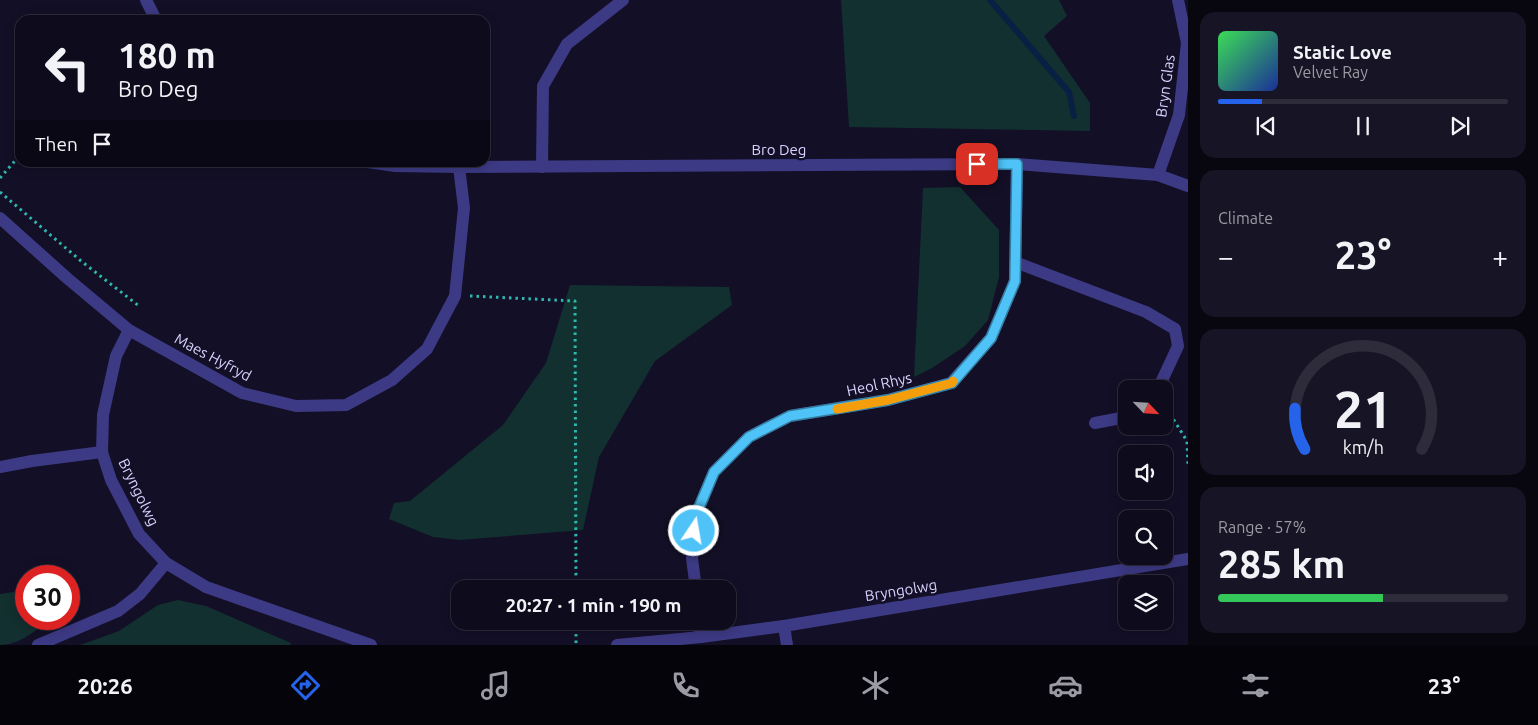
<!DOCTYPE html>
<meta charset="utf-8">
<style>
body{margin:0;font-family:Ubuntu,sans-serif;background:#171425;color:#f1f3f6;height:100vh;display:flex;flex-direction:column;font-size:19px;white-space:nowrap}
*{box-sizing:border-box;margin:0}
p{font-size:16px;color:#9b9ba3}
.icon{flex:none;width:28px;height:28px;fill:none;stroke:currentColor;stroke-width:2;stroke-linecap:round;stroke-linejoin:round}
.map{position:relative;flex:1;overflow:hidden}
.sheet{display:flex;flex-direction:column;gap:12px;padding:12px;background:#08060f;width:350px}
.sheet>*{flex:none}
.guide{position:absolute;left:15px;top:15px;width:475px;height:152px;border-radius:15px;box-shadow:0 2px 12px #0003,0 0 0 1px #2e2b3b;background:#0e0b1c;color:#f1f3f6;overflow:hidden}
.needle{width:32px;rotate:115deg}
.fabs{position:absolute;left:1118px;top:380px;display:grid;gap:10px}
.fabs a{display:grid;place-items:center;width:55px;height:55px;border-radius:10px;background:#0e0b1c;box-shadow:0 2px 12px #0003,0 0 0 1px #2e2b3b;font-size:25px}
.speed{position:absolute;left:15px;top:565px;display:flex;gap:10px;font-size:25px;font-weight:700;text-align:center}
.speed>*{display:grid;place-content:center;width:65px;height:65px;border-radius:50%;background:#0e0b1c;box-shadow:0 2px 12px #0003,0 0 0 1px #2e2b3b;line-height:1}
.speed .limit{border:8px solid #d22;background:#fff;color:#111}
.pin{position:absolute;display:grid;place-items:center;width:42px;height:42px;color:#fff;margin:-21px;border-radius:10px;box-shadow:0 2px 8px #0006}
.me{position:absolute;width:55px;margin:-28px;rotate:12deg;stroke-linejoin:round;filter:drop-shadow(0 0 4px #0008)}
.turn{display:flex;align-items:center;gap:18px;height:105px;padding:0 20px;font-size:22px}
.turn .icon{width:65px;height:65px;stroke-width:2.5}
.turn b{display:block;font-size:35px;line-height:42px}
.then{display:flex;align-items:center;height:48px;padding:0 20px;background:#0003;gap:10px;font-size:19px}
.big{font-size:38px;font-weight:700;line-height:1.1}
.sheet .card{flex:1;display:flex;flex-direction:column;justify-content:center;gap:8px;min-width:0;padding:0 18px;border-radius:15px;background:#171425}
.sheet .dial{align-items:center;gap:0}
.dial svg{height:130px;overflow:visible;fill:none;stroke:#2e2b3b;stroke-width:7;stroke-linecap:round;text-anchor:middle}
.dial text{fill:#f1f3f6;stroke:none}
.song{display:flex;align-items:center;gap:15px}
.cover{width:60px;height:60px;border-radius:8px;background:linear-gradient(135deg,hsl(130 70% 55%),hsl(230 70% 35%))}
.played{height:5px;border-radius:2px;background:linear-gradient(90deg,#2563eb 15%,#2e2b3b 15%)}
.keys{display:flex;justify-content:space-around;direction:ltr}
.heat{display:flex;justify-content:space-between;align-items:center;font-size:28px;direction:ltr}
.charge{height:8px;border-radius:4px;background:linear-gradient(90deg,#34c759 57%,#2e2b3b 0)}
.trip{position:absolute;left:451px;top:580px;width:285px;height:50px;border-radius:15px;background:#0e0b1c;box-shadow:0 2px 12px #0003,0 0 0 1px #2e2b3b;font-weight:700;line-height:50px;text-align:center}
.menu{display:flex;height:80px;justify-content:space-around;align-items:center;background:#06040b;color:#9b9ba3}
.menu .icon{width:35px;height:35px}
.menu .active{color:#2563eb}
.menu b{font-size:22px;color:#f1f3f6}
main{display:flex;flex:1;min-height:0}
.map>svg:first-child{display:block}
.green{fill:#12302f}
.lines{fill:none;stroke-linecap:round;stroke-linejoin:round}
.stream{stroke:#0a1f44;stroke-width:6}
.path{stroke:#2fb8b0;stroke-width:3;stroke-dasharray:2.5 4;stroke-linecap:butt}
.minor{stroke:#3d3a85;stroke-width:12}
.route-casing{stroke:#337fa1;stroke-width:12}
.route{stroke:#4fc3f7;stroke-width:9}
.slow{stroke:#f59e0b;stroke-width:9}
.labels{text-anchor:middle;dominant-baseline:central;stroke-width:5;stroke-linejoin:round;paint-order:stroke}
.street-label{font-size:15px;fill:#d9d4ff;stroke:#130f26}
</style>
<main>
<div class="map">
<svg width="1188" height="645" viewBox="0 0 1188 645">
<rect width="100%" height="100%" fill="#130f26"/>
<g class="green">
<polygon points="841,0 1059,0 1067,16 1044,36 1090,103 1090,131 849,127"/>
<polygon points="960,187 999,230 999,277 988,320 965,346 932,368 914,377 923,188"/>
<polygon points="570,285 729,287 732,305 655,361 599,457 583,530 460,540 433,537 389,519 394,503 410,501 503,425 546,363"/>
<path d="M26 590V619H52C37 629 20 645 0 645V594Z"/>
<polygon points="178,600 206,606 291,643 290,645 80,645 119,631 158,605"/>
</g>
<g class="lines">
<polyline class="stream" points="990,0 1069,92 1074,116"/>
<g class="path">
<polyline points="0,178 20,155"/>
<polyline points="0,192 81,261 139,306"/>
<polyline points="470,296 575,301 576,589"/>
<polyline points="1164,411 1172,417 1187,441 1188,465"/>
<polyline points="576,621 576,645"/>
</g>
<g class="minor">
<polyline points="146,0 156,20"/>
<polyline points="368,162 395,166 459,167 1017,164 1158,175 1188,186"/>
<polyline points="542,167 543,86 567,44 623,0"/>
<polyline points="1158,175 1179,115 1187,43 1178,0"/>
<polyline points="0,218 67,278 129,330 242,393 296,406 346,405 392,380 427,349 455,296 464,208 459,167"/>
<polyline points="1015,262 1146,312 1175,329 1178,346 1158,389"/>
<polyline points="129,330 116,356 103,415 102,452 111,480 139,534 166,563 206,587 371,645"/>
<polyline points="1095,423 1126,417"/>
<polyline points="0,467 32,461 102,452"/>
<polyline points="696,589 692,558 695,517 714,472 749,437 790,416 888,400 951,383 991,338 1015,281 1017,164"/>
<polyline points="699,621 701,637"/>
<polyline points="784,626 787,645"/>
<polyline points="38,645 118,611 140,594 166,563"/>
<polyline points="617,645 701,637 784,626 1188,559"/>
</g>
</g>
<g class="lines">
<defs>
<polyline id="route" points="694,531 695,517 714,472 749,437 790,416 888,400 952,383 991,338 1015,281 1017,164 977,164"/>
</defs>
<use href="#route" class="route-casing"/>
<use href="#route" class="route"/>
<polyline class="slow" points="837,409 888,400 952,383 953,381"/>
</g>
<g class="labels">
<g class="street-label">
<text transform="translate(1165 86) rotate(-82)">Bryn Glas</text>
<text x="779" y="149">Bro Deg</text>
<text transform="translate(213 357) rotate(28)">Maes Hyfryd</text>
<text transform="translate(879 384) rotate(-12)">Heol Rhys</text>
<text transform="translate(139 492) rotate(64)">Bryngolwg</text>
<text transform="translate(901 590) rotate(-9)">Bryngolwg</text>
</g>
</g>
</svg>
<div class="fabs">
<a><svg class="needle" viewBox="-14 -14 28 28"><path d="M0-13l5 13h-10z" fill="#e53935"/><path d="M0 13l5-13h-10z" fill="#9b9ba3"/></svg></a>
<a><svg class="icon" aria-label="sound" viewBox="0 0 24 24"><path d="M4 9h4l5-4v14l-5-4H4zM17 9q2 3 0 6"/></svg></a>
<a><svg class="icon" aria-label="search" viewBox="0 0 24 24"><circle cx="10" cy="10" r="6"/><path d="M15 15l6 6"/></svg></a>
<a><svg class="icon" aria-label="layers" viewBox="0 0 24 24"><path d="M12 4l9 5-9 5-9-5zM3 14l9 5 9-5"/></svg></a>
</div>
<div class="speed"><div class="limit">30</div></div>
<div class="pin" style="left:977px;top:164px;background:#d93025"><svg class="icon" aria-label="arrive" viewBox="0 0 24 24"><path d="M6 21V4h12l-3 4 3 4H6"/></svg></div>
<svg class="me" style="left:694px;top:531px" viewBox="-20 -20 40 40"><circle r="17" fill="#4fc3f7" stroke="#fff" stroke-width="3"/><path d="M0-11L8 9 0 5-8 9z" fill="#fff"/></svg>
<div class="trip">20:27 · 1 min · 190 m</div>
<div class="guide">
<div class="turn"><svg class="icon" aria-label="left" viewBox="0 0 24 24"><path d="M17 20v-9H6M10 6l-5 5 5 5"/></svg><div><b>180 m</b>Bro Deg</div></div>
<div class="then">Then<svg class="icon" aria-label="arrive" viewBox="0 0 24 24"><path d="M6 21V4h12l-3 4 3 4H6"/></svg></div>
</div>
</div>
<section class="sheet">
<div class="card">
<div class="song"><i class="cover"></i><div><b>Static Love</b><p>Velvet Ray</p></div></div>
<div class="played"></div>
<div class="keys"><svg class="icon" aria-label="previous" viewBox="0 0 24 24"><path d="M18 5L8 12l10 7zM5 5v14"/></svg><svg class="icon" aria-label="pause" viewBox="0 0 24 24"><path d="M8 5v14M16 5v14"/></svg><svg class="icon" aria-label="next" viewBox="0 0 24 24"><path d="M6 5l10 7-10 7zM19 5v14"/></svg></div>
</div>
<div class="card"><p>Climate</p>
<div class="heat"><a>−</a><b class="big">23°</b><a>+</a></div>
</div>
<div class="card dial"><svg viewBox="0 0 100 80">
<path d="M14 69A42 42 0 1 1 86 69"/>
<path d="M14 69A42 42 0 0 1 8 44" stroke="#2563eb"/>
<text x="50" y="56" font-size="32" font-weight="700">21</text>
<text x="50" y="72" font-size="11">km/h</text>
</svg></div>
<div class="card"><p>Range · 57%</p><b class="big">285 km</b><div class="charge"></div></div>
</section>
</main>
<nav class="menu">
<b>20:26</b>
<svg class="icon active" aria-label="directions" viewBox="0 0 24 24"><path d="M12 3l9 9-9 9-9-9zM9 14v-3h6M13 9l2 2-2 2"/></svg>
<svg class="icon" aria-label="music" viewBox="0 0 24 24"><path d="M9 18V5l10-2v13"/><circle cx="6" cy="18" r="3"/><circle cx="16" cy="16" r="3"/></svg>
<svg class="icon" aria-label="phone" viewBox="0 0 24 24"><path d="M5 4h4l2 5-3 2q2 4 5 5l2-3 5 2v4C11 20 4 13 5 4z"/></svg>
<svg class="icon" aria-label="climate" viewBox="0 0 24 24"><path d="M12 3v18M4 7l16 10M4 17L20 7"/></svg>
<svg class="icon" aria-label="car" viewBox="0 0 24 24"><path d="M5 17H2v-5l4-1 3-4h7l3 4 3 1v5h-3M9 17h6M6 11h13"/><circle cx="7" cy="17" r="2"/><circle cx="17" cy="17" r="2"/></svg>
<svg class="icon" aria-label="filters" viewBox="0 0 24 24"><path d="M4 7h16M4 17h16"/><circle cx="9" cy="7" r="2"/><circle cx="15" cy="17" r="2"/></svg>
<b>23°</b>
</nav>
